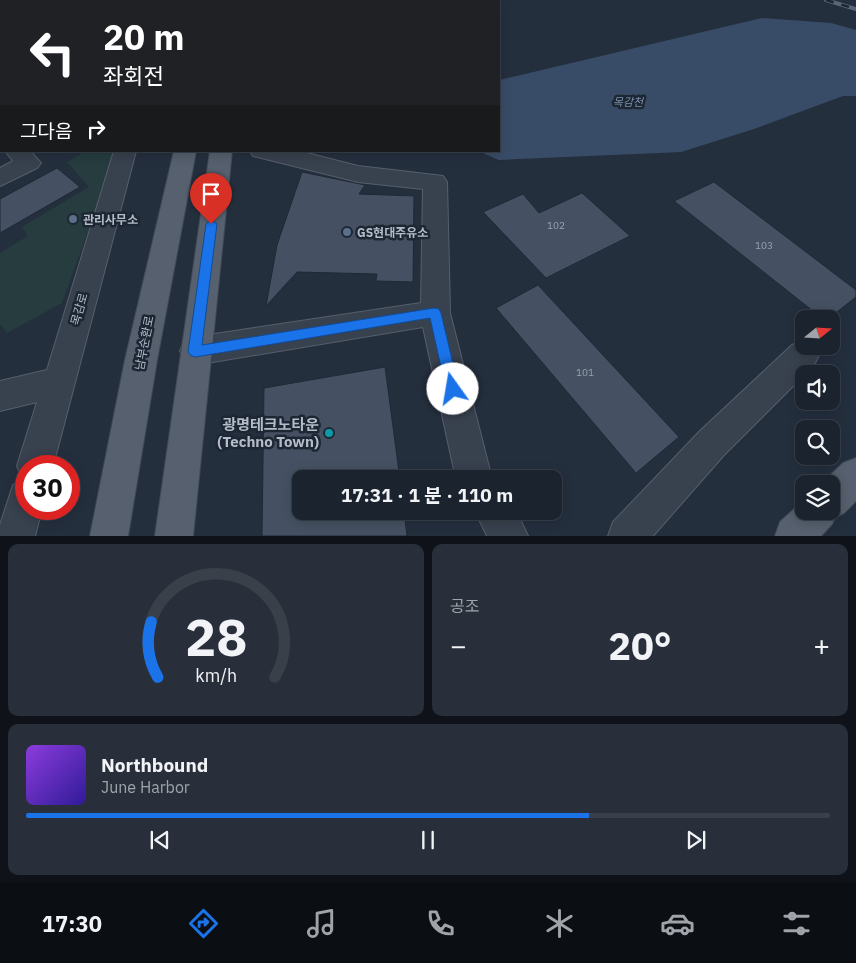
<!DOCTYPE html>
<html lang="ko">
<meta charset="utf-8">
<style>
body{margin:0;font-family:"IBM Plex Sans","Noto Sans KR",sans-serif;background:#282f3a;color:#f1f3f6;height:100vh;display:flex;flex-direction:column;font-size:19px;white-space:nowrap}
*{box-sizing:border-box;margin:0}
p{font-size:16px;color:#a0a4aa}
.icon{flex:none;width:28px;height:28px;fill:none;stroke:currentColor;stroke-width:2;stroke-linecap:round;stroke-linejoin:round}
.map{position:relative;height:536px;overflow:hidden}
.drawer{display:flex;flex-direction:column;gap:8px;padding:8px;background:#0f1319;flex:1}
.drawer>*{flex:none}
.hud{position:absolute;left:0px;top:0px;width:500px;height:152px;box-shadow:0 2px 12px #0003,0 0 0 1px #39404a;background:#202124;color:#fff;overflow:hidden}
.needle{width:32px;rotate:72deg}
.fabs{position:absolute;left:795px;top:310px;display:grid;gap:10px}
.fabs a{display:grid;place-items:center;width:45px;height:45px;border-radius:10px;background:#1b232e;box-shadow:0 2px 12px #0003,0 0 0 1px #39404a;font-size:25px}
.speed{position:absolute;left:15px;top:455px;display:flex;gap:10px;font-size:25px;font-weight:700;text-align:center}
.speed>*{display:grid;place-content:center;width:65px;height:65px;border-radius:50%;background:#1b232e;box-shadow:0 2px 12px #0003,0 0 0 1px #39404a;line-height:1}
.speed .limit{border:8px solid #d22;background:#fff;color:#111}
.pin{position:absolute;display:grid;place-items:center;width:42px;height:42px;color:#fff;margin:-51px -21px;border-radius:50% 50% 50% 0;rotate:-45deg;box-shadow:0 0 5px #0007}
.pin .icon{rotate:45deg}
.me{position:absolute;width:55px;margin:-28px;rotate:347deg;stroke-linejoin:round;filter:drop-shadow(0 0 4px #0008)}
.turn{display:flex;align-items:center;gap:18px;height:105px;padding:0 20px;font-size:22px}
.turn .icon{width:65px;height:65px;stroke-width:2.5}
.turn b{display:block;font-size:35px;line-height:42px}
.then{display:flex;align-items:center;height:48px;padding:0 20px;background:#0003;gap:10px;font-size:19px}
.big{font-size:38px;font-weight:700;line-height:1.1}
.drawer .tile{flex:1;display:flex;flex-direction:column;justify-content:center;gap:8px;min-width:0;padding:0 18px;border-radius:10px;background:#282f3a}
.drawer .dial{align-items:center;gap:0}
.dial svg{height:130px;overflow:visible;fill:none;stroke:#39404a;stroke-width:7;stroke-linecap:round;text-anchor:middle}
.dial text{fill:#f1f3f6;stroke:none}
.song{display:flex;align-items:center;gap:15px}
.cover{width:60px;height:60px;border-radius:8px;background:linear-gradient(135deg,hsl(270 70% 55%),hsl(250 70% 35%))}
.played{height:5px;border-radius:2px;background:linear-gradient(90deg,#1a73e8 70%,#39404a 70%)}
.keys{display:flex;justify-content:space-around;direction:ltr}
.heat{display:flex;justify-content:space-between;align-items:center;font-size:28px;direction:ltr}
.drawer .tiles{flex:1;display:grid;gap:8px;grid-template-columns:1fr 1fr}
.tile:last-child{grid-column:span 2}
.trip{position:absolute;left:292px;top:470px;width:270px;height:50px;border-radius:10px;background:#1b232e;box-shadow:0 2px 12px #0003,0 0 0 1px #39404a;font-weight:700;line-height:50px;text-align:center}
.dock{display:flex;height:80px;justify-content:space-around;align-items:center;background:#0b0e12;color:#a0a4aa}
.dock .icon{width:35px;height:35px}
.dock .on{color:#1a73e8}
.dock b{font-size:22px;color:#f1f3f6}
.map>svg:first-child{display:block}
.green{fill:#263c3f}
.water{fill:#394c67}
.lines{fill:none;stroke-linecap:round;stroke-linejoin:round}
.stream{fill:#394c67;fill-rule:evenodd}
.building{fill:#455162;stroke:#1f2835}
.minor-casing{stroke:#565f6c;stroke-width:2}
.major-casing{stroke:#414a57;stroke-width:2}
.minor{fill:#38414e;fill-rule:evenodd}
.major{fill:#56606e;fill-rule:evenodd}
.rail-casing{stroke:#5a6575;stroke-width:4}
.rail{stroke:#1d2633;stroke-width:2.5;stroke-dasharray:8;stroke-linecap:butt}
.route{fill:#1a73e8;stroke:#114b97}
.service-dot{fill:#5c6f8a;stroke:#1d2633;stroke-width:2}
.culture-dot{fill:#0f9aa8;stroke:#1d2633;stroke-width:2}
.labels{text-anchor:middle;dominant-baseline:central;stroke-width:5;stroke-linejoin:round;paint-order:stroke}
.number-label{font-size:10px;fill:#98a1af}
.far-water-label{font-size:11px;font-style:italic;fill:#7c92b1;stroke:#1d2633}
.poi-label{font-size:12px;font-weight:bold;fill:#b4bcc9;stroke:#1d2633;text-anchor:start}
.street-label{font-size:12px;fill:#b4bcc9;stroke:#1d2633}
.near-poi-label{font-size:15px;font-weight:bold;fill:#b4bcc9;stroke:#1d2633;text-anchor:end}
</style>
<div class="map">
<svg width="856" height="536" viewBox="0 0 856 536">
<rect width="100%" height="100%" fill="#242f3e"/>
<polygon class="green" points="85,151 114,151 94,215 62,303 7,333 0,324 0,253 28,236 22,227 89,187 67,162"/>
<polygon class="water" points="762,18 831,23 856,30 856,96 843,96 754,129 681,152 499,160 478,151 499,151 499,80"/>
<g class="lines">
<polygon class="stream" points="380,0 387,0 388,1 382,1"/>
</g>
<g class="building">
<polygon points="57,168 80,187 0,233 0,199"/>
<polygon points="302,172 365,185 359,194 414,196 413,282 376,281 377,274 297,272 266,306 277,245"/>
<polygon points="714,182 856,290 856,297 828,319 823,319 674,201"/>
<polygon points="582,193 630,236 546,278 483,212 523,194 539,213"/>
<polygon points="538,285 679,437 636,473 496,308"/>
<polygon points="385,367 400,479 301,479 301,511 404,511 407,536 262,536 264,388"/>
</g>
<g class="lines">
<defs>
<g id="minor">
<rect x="0" y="35" width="1" height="11"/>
<rect x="0" y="80" width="1" height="12"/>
<rect x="0" y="129" width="1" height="16"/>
<polygon points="5,151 30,151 41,163 37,168 0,186 0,168 13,161"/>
<polygon points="114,151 136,151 53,466 26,466 26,509 42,509 35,536 0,536 0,525 13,485 25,480 22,479 17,466 37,402 0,411 0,381 47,370"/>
<polygon points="250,151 299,151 358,166 443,176 447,182 450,313 492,479 456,479 423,327 195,365 184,361 180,351 184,341 195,337 421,303 423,189 358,182 253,156"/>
<polygon points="803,341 804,346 814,346 819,355 814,365 724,455 653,536 608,536 613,522 700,431 792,345"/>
<polygon points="475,511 516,511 528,536 487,536"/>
</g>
<g id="major">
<rect x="232" y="0" width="16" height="1"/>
<polygon points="174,151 196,151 157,360 128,536 90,536 125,360"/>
<polygon points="210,151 232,151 193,536 155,536"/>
<polygon points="856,458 856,501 844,513 835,517 832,524 821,536 775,536 780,522 804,500 804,511 831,511 831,484 821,484 843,463"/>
</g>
</defs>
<use href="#minor" class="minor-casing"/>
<use href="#major" class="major-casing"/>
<use href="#minor" class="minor"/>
<use href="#major" class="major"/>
<defs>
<polyline id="rail" points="826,0 856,9"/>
</defs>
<use href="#rail" class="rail-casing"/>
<use href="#rail" class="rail"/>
</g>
<polygon class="route" points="211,220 217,224 202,345 434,308 439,309 441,313 459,389 457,393 453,395 448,393 446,389 430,318 195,357 190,355 188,352 206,224"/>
<g class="service-dot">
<circle cx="73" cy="219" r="5"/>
<circle cx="347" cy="232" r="5"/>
</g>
<circle class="culture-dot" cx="329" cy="433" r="5"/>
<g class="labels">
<g class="number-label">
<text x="556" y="225">102</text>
<text x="764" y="245">103</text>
<text x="585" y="372">101</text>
</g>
<g class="far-water-label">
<text x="628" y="102">목감천</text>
</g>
<g class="poi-label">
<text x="83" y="219">관리사무소</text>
<text x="357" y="232">GS현대주유소</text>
</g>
<g class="street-label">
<text transform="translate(79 309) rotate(-74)">목감로</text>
<text transform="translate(144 343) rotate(-79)">남부순환로</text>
</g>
<g class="near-poi-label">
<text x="319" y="424">광명테크노타운<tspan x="319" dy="17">(Techno Town)</tspan></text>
</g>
</g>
</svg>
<div class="fabs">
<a><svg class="needle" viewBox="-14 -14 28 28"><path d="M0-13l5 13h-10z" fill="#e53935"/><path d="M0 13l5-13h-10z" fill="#a0a4aa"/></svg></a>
<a><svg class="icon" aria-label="sound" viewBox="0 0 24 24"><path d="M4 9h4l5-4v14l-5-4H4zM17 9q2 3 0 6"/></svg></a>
<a><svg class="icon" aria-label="search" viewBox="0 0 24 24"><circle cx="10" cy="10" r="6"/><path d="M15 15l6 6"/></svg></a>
<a><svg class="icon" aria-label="layers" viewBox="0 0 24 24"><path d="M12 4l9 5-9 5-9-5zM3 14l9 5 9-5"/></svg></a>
</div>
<div class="speed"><div class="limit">30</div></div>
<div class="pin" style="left:211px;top:224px;background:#d93025"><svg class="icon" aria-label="arrive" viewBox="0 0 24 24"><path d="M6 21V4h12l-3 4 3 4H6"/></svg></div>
<svg class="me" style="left:453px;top:389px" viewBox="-20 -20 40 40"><circle r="19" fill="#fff"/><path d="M0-13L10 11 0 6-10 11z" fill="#1a73e8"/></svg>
<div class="trip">17:31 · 1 분 · 110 m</div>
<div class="hud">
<div class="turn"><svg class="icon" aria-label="left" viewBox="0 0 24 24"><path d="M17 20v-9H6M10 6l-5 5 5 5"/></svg><div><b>20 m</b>좌회전</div></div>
<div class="then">그다음<svg class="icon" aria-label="right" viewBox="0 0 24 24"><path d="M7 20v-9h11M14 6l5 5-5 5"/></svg></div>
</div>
</div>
<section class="drawer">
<div class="tiles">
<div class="tile dial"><svg viewBox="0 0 100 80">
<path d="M14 69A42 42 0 1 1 86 69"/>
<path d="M14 69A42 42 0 0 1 10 35" stroke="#1a73e8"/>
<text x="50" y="56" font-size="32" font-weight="700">28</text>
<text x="50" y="72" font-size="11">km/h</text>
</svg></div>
<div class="tile"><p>공조</p>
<div class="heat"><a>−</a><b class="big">20°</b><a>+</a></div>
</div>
<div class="tile">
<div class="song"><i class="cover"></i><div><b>Northbound</b><p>June Harbor</p></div></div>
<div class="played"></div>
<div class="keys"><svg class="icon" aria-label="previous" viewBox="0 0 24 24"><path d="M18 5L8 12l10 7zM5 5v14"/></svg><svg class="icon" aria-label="pause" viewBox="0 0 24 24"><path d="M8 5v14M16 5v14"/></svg><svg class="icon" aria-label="next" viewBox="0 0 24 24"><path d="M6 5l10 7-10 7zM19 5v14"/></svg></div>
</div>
</div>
</section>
<nav class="dock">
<b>17:30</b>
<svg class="icon on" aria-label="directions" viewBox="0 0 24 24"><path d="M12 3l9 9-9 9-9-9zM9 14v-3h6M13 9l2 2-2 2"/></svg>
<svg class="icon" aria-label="music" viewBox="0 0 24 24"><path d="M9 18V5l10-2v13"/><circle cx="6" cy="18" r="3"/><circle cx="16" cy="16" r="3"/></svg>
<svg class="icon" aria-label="phone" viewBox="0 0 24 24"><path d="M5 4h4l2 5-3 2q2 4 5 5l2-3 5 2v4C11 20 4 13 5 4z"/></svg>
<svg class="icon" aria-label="climate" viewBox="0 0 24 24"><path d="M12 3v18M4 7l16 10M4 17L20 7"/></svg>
<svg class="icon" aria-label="car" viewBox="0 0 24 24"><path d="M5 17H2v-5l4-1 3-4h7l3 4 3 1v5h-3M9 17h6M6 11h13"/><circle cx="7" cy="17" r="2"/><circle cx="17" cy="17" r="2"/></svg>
<svg class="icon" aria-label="filters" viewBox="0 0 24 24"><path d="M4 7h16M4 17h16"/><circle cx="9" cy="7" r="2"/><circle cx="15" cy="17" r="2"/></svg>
</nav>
